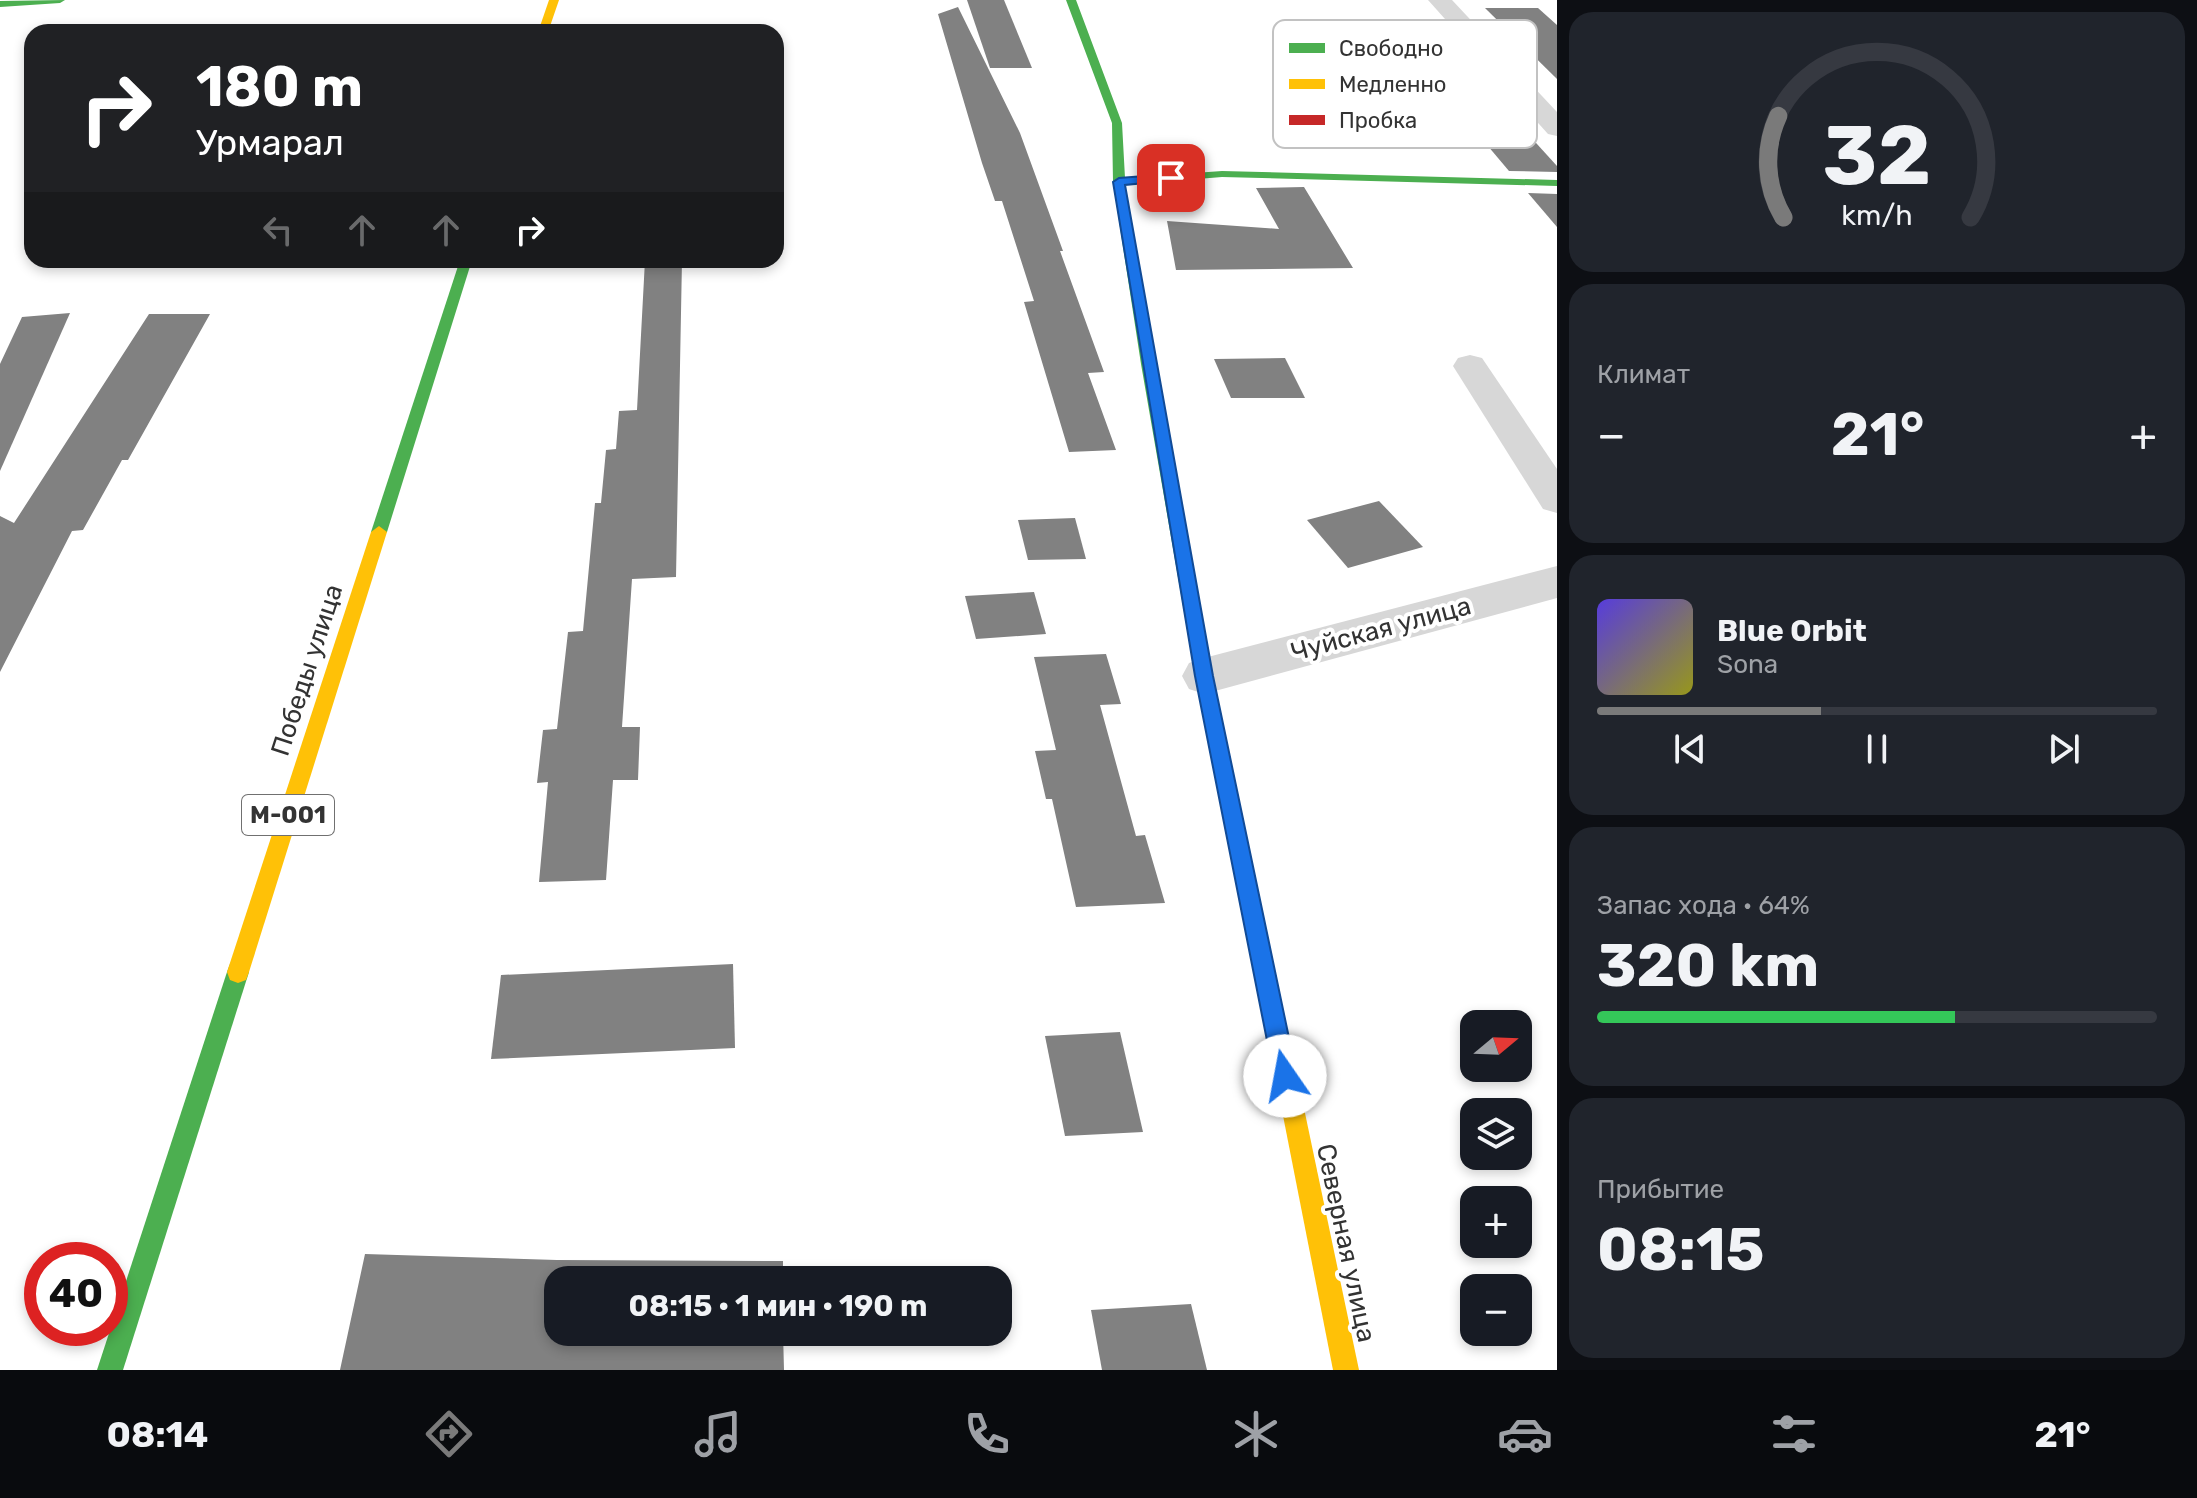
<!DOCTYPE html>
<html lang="ru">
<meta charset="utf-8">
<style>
body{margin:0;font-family:Rubik,sans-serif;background:#20242c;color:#f1f3f6;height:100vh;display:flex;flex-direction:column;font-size:30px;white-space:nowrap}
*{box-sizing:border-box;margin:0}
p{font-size:26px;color:#9ea1a6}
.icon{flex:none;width:44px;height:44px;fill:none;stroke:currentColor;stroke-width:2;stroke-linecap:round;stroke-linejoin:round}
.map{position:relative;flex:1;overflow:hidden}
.side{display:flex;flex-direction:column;gap:12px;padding:12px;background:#0d0f14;width:640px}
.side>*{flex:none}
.hud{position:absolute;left:24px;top:24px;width:760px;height:244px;border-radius:24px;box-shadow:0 4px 12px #0003;background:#202124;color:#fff;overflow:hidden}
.needle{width:52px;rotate:71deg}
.fabs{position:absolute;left:1460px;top:1010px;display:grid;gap:16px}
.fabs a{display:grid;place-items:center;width:72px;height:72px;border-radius:16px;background:#171b24;box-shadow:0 4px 12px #0003;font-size:40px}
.speed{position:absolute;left:24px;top:1242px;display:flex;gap:16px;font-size:40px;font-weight:700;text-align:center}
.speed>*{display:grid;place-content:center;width:104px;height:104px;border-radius:50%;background:#171b24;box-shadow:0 4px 12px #0003;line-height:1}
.speed .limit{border:12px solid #d22;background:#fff;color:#111}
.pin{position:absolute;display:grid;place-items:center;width:68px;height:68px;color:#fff;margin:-34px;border-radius:16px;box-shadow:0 4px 12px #0006}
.me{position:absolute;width:88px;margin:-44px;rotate:348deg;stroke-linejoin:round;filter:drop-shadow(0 0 6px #0008)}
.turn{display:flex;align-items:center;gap:28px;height:168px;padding:0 40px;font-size:36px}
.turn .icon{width:104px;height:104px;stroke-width:2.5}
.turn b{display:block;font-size:56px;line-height:68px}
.lanes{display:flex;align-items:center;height:76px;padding:0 40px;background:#0003;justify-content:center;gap:40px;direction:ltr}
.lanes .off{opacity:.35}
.big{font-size:60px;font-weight:700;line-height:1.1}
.side .card{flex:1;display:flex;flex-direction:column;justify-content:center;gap:12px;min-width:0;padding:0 28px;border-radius:24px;background:#20242c}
.side .dial{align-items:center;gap:0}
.dial svg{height:208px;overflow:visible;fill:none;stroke:#363941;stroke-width:7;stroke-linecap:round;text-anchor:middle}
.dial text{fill:#f1f3f6;stroke:none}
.song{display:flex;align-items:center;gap:24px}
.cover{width:96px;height:96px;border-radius:12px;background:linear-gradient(135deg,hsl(250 70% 55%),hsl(60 70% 35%))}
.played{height:8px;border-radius:4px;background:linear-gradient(90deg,#7a7a7a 40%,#363941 40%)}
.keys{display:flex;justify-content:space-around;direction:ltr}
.heat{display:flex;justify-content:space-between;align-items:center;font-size:44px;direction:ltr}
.charge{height:12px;border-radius:6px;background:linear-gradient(90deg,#34c759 64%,#363941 0)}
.trip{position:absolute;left:544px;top:1266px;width:468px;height:80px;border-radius:24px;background:#171b24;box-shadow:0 4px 12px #0003;font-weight:700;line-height:80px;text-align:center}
.menu{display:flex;height:128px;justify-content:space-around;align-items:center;background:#090b0e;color:#9ea1a6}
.menu .icon{width:56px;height:56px}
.menu .active{color:#7a7a7a}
.menu b{font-size:36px;color:#f1f3f6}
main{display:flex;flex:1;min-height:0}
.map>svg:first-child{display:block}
.building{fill:#818181}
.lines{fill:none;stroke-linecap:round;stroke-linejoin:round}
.street{fill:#d7d7d7;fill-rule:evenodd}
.fast{fill:#4caf50;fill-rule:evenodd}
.slow{fill:#ffc107;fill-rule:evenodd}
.jam{fill:#c62828;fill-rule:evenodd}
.route{fill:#1a73e8;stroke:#114b97;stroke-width:2}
.labels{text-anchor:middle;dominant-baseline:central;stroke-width:8;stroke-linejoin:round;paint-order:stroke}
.shield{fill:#fff;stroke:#707070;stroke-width:2}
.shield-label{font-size:24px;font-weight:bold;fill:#333}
.street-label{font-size:26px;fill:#333;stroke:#fff}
.key{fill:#fff;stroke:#c2c2c2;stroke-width:2}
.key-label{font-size:22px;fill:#333}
</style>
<main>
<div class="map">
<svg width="1557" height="1370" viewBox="0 0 1557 1370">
<rect width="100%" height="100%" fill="#fff"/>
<g class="building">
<polygon points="967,0 1004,0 1032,68 990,68"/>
<polygon points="958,7 1020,133 1063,251 1060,251 1104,372 1088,373 1116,450 1069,452 1024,302 1034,301 1002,201 995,201 982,163 938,14"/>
<polygon points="1485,8 1538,8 1557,25 1557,79"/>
<polygon points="1436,33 1557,166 1557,172 1509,171 1411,55"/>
<polygon points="1304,187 1353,268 1176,270 1167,221 1279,229 1256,188"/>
<polygon points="1528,193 1557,194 1557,227"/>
<polygon points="645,260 682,260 676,577 632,579 622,727 640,727 638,780 613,780 606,880 539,882 548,782 537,783 543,730 557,729 568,632 583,631 595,503 601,503 606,450 616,449 619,411 637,410"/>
<polygon points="70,313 0,471 0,364 22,317"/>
<polygon points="149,314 210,314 128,460 122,460 83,530 72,531 0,672 0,516 14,523"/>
<polygon points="1285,358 1305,398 1231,398 1214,359"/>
<polygon points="1379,501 1423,547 1348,568 1307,520"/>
<polygon points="1075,518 1086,559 1028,560 1018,520"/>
<polygon points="1034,592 1046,634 976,639 965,596"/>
<polygon points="1106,654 1121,704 1100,705 1136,836 1145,835 1165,903 1076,907 1052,799 1046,799 1035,751 1056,750 1034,657"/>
<polygon points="733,964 735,1048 491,1059 501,975"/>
<polygon points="1120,1032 1143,1132 1065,1136 1045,1036"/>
<polygon points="365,1254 557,1260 783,1261 783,1280 558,1280 558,1332 783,1332 784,1370 340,1370"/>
<polygon points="1191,1304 1207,1370 1102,1370 1091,1310"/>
</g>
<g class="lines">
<g class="street">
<polygon points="1428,0 1452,0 1557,112 1557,136 1548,134"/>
<polygon points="1470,355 1482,358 1557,469 1557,513 1543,509 1453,366 1458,358"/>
<polygon points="1557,566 1557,598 1204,694 1189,689 1182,676 1189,663 1204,658"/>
</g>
<g class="fast">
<polygon points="65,0 60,3 0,7 0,1"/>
<polygon points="1066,0 1076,0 1122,123 1125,178 1222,171 1557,180 1557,186 1222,177 1125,185 1155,364 1215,687 1212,692 1200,692 1197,687 1141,364 1113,182 1112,123"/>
<polygon points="460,260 472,260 387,532 379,538 371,532"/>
<polygon points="238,961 246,964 249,972 123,1370 97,1370 227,972 230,964"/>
</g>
<g class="slow">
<polygon points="549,0 559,0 548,32 538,32"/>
<polygon points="379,526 387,532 249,972 246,980 238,983 230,980 227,972 371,532"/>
<polygon points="1286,1064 1294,1067 1297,1075 1359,1370 1333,1370 1275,1075 1278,1067"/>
</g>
<polygon class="jam" points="1206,679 1212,682 1215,687 1297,1075 1294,1083 1286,1086 1278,1083 1275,1075 1197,687 1200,682"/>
</g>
<polygon class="route" points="1171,174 1176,178 1175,180 1125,185 1213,676 1297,1076 1293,1084 1285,1087 1277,1084 1274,1076 1195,676 1113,182 1119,178"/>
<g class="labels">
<rect class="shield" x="242" y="795" width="92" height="40" rx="6"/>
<g class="shield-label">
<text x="288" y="815">М-001</text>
</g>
<g class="street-label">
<text transform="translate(1381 629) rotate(-15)">Чуйская улица</text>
<text transform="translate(307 670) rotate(-72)">Победы улица</text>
<text transform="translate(1346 1243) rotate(78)">Северная улица</text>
</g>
</g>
<rect x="1273" y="20" width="264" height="128" rx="12" class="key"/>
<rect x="1289" y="43" width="36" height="10" fill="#4caf50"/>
<rect x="1289" y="79" width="36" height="10" fill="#ffc107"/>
<rect x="1289" y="115" width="36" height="10" fill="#c62828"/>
<g class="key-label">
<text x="1339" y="56">Свободно</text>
<text x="1339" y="92">Медленно</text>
<text x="1339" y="128">Пробка</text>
</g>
</svg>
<div class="fabs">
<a><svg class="needle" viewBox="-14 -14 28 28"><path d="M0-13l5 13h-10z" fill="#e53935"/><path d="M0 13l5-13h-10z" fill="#9ea1a6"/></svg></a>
<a><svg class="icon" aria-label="layers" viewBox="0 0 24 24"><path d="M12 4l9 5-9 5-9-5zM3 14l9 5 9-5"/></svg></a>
<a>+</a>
<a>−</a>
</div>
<div class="speed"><div class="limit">40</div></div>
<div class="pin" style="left:1171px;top:178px;background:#d93025"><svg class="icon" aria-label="arrive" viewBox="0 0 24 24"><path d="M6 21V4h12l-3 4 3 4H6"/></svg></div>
<svg class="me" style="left:1285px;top:1076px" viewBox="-20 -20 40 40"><circle r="19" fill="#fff"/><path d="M0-13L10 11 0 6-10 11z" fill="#1a73e8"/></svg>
<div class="trip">08:15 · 1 мин · 190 m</div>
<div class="hud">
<div class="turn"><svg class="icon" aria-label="right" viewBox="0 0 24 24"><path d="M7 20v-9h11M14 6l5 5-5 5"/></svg><div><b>180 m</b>Урмарал</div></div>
<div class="lanes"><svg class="icon off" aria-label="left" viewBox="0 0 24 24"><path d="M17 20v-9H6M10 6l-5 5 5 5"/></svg><svg class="icon off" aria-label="ahead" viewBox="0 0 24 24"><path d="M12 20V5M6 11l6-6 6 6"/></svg><svg class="icon off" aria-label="ahead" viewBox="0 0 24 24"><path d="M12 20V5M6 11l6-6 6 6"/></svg><svg class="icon" aria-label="right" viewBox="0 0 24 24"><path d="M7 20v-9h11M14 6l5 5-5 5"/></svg></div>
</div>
</div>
<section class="side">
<div class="card dial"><svg viewBox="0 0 100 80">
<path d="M14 69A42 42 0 1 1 86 69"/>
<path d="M14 69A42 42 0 0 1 12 30" stroke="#7a7a7a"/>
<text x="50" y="56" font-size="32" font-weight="700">32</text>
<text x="50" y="72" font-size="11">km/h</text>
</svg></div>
<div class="card"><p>Климат</p>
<div class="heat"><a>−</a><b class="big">21°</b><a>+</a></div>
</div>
<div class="card">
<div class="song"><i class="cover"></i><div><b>Blue Orbit</b><p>Sona</p></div></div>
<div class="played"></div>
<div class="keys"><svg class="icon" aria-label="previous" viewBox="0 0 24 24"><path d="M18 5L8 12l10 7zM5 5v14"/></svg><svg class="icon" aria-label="pause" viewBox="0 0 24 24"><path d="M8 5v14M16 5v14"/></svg><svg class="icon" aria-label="next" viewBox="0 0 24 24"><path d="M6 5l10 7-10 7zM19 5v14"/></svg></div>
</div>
<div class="card"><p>Запас хода · 64%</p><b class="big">320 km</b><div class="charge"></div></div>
<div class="card"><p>Прибытие</p><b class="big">08:15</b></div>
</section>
</main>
<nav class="menu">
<b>08:14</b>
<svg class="icon active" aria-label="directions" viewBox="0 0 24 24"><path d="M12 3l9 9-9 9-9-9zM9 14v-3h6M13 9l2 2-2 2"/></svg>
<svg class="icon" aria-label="music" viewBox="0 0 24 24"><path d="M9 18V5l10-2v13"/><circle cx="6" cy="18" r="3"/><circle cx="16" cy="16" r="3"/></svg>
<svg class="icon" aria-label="phone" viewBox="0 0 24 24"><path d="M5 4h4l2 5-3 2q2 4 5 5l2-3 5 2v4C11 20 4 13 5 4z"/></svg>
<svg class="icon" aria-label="climate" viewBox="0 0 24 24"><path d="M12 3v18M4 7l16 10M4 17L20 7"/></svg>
<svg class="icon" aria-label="car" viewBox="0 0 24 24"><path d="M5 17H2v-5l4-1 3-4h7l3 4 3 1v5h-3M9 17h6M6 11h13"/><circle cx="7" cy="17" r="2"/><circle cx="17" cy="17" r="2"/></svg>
<svg class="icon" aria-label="filters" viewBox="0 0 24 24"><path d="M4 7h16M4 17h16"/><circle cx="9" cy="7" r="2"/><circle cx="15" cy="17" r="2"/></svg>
<b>21°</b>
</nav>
